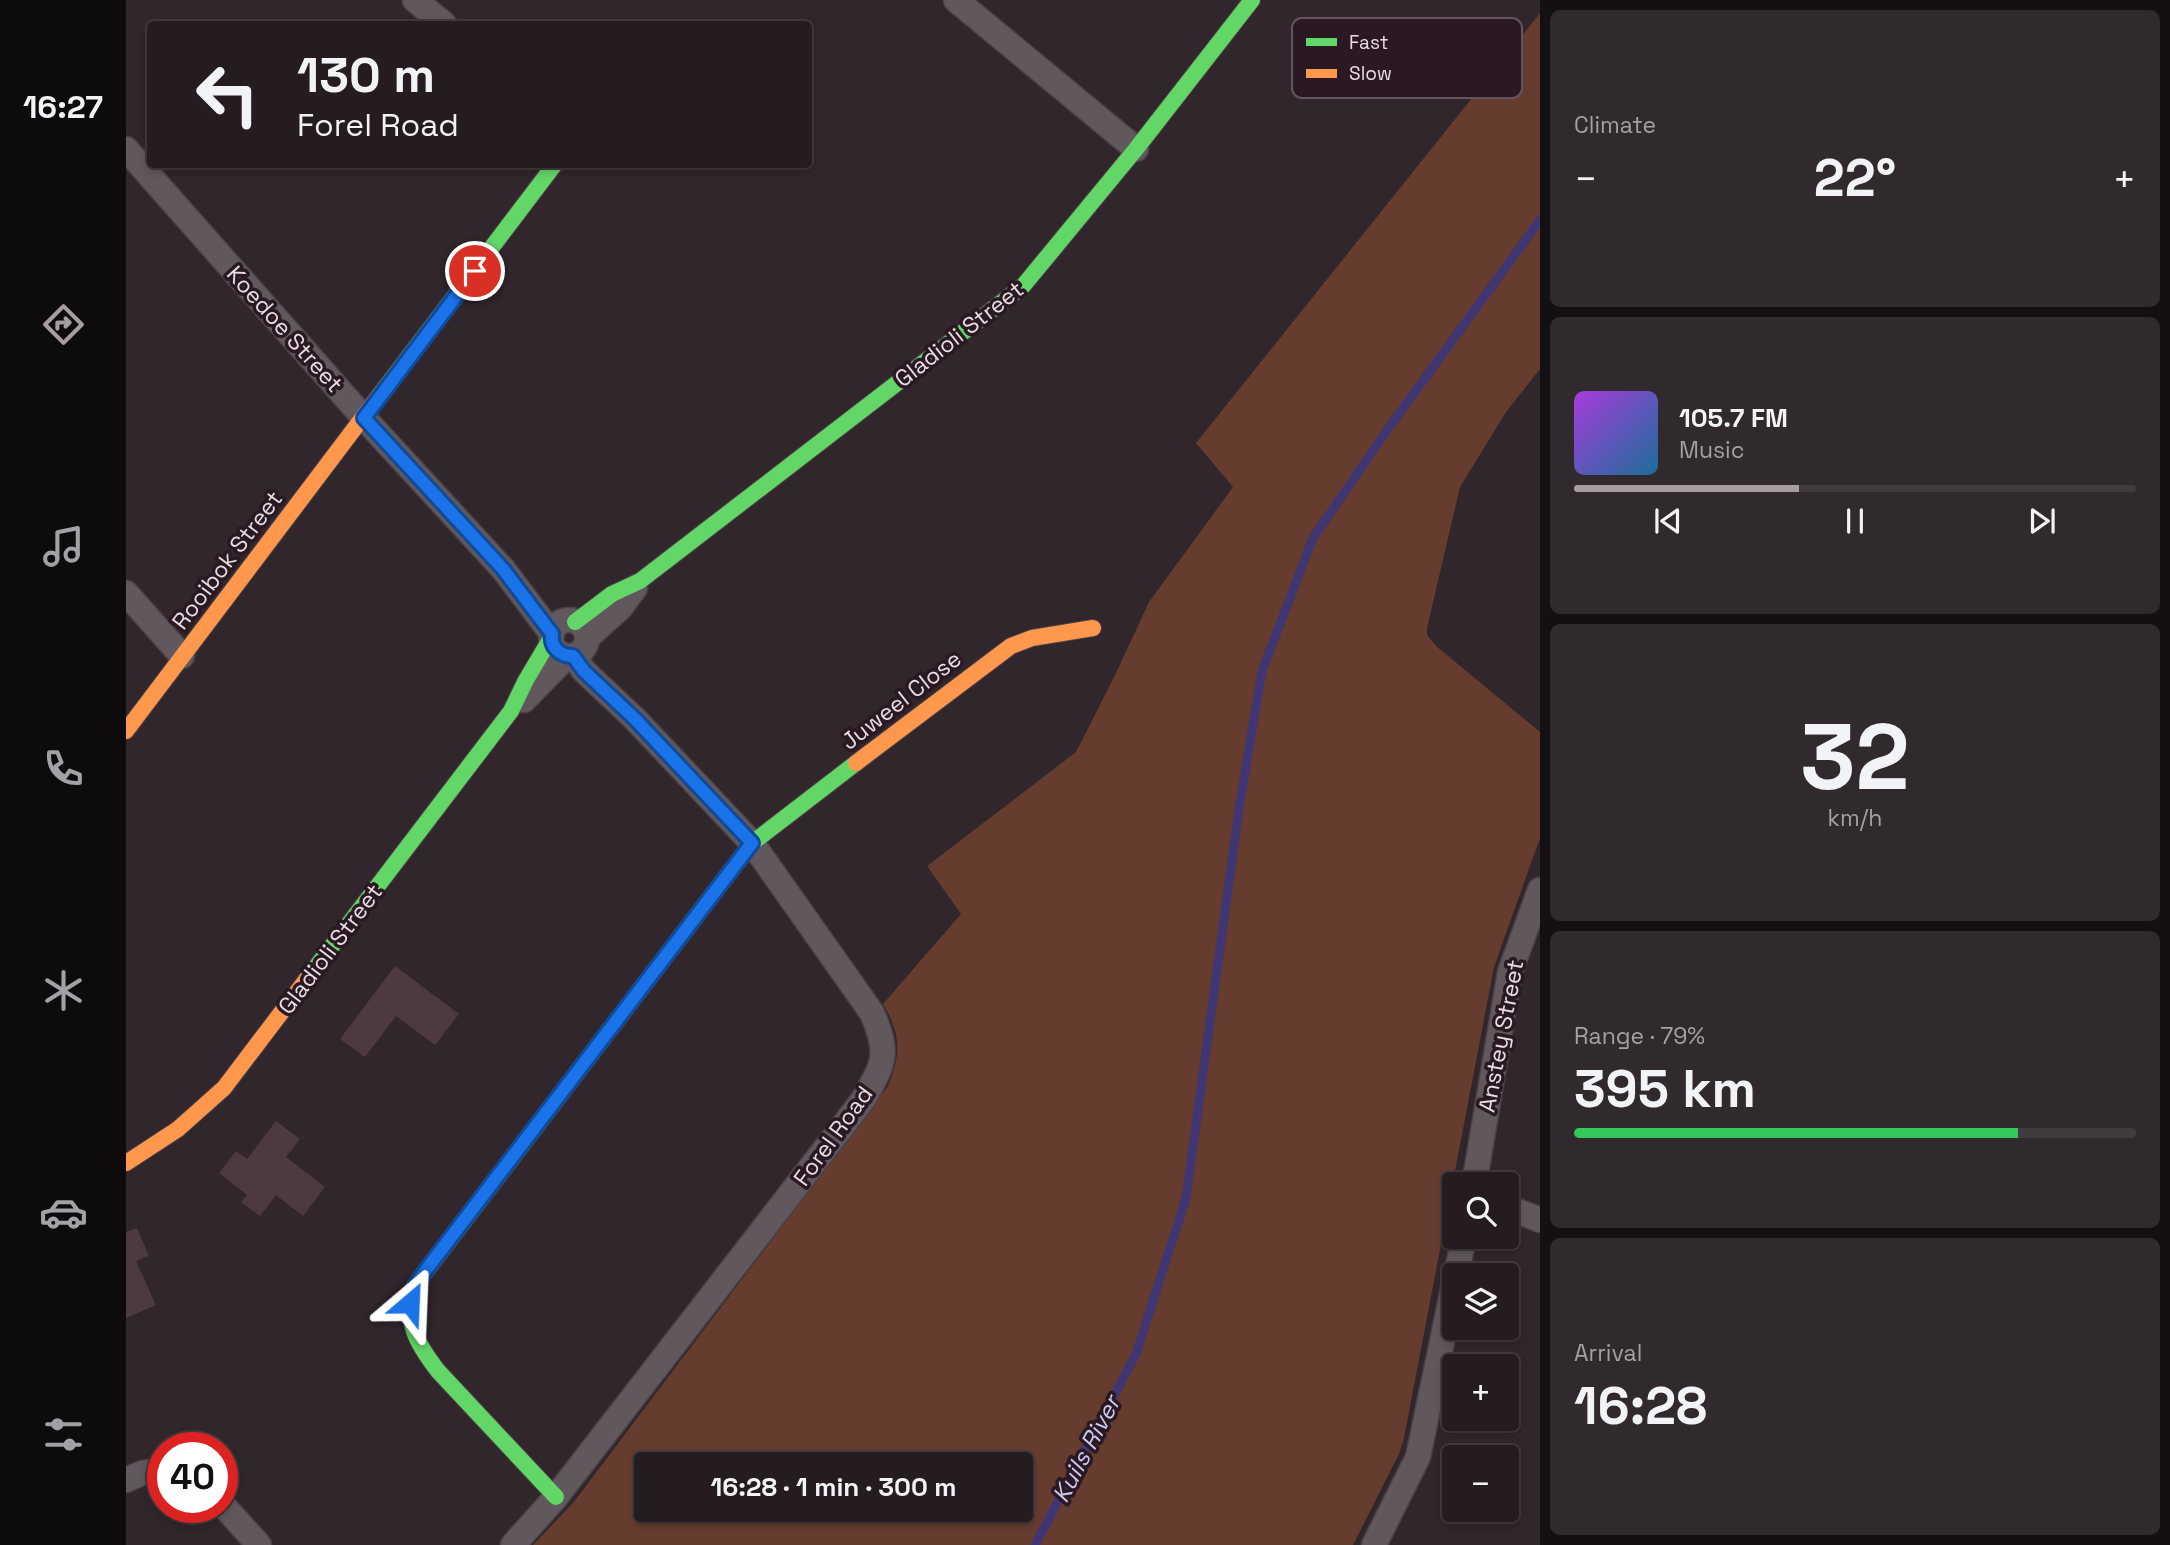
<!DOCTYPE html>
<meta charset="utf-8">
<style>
body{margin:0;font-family:"Space Grotesk",sans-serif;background:#30292d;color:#f1f3f6;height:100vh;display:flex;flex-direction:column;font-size:26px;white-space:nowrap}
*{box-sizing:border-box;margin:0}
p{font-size:23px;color:#a3a1a5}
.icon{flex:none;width:38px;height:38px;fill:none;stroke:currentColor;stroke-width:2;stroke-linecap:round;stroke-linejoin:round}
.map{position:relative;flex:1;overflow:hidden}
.drawer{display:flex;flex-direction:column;gap:10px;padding:10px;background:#140f12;width:630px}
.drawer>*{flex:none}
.guide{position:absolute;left:21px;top:21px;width:665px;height:147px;border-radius:7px;box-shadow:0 4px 10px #0003,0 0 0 2px #413a3e;background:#241c20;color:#f1f3f6;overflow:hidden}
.fabs{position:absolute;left:1316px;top:1172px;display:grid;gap:14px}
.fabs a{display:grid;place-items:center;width:77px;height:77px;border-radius:7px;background:#241c20;box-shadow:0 4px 10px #0003,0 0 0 2px #413a3e;font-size:35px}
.speed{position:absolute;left:21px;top:1432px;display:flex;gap:14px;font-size:35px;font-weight:700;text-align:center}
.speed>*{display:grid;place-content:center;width:91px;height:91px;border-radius:50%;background:#241c20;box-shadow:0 4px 10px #0003,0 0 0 2px #413a3e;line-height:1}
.speed .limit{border:10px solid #d22;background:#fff;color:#111}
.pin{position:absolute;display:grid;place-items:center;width:60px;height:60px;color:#fff;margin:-30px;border:4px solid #fff;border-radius:50%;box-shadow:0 2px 7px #0007}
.me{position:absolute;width:77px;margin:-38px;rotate:26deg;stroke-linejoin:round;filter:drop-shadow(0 0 5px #0008)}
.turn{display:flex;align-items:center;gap:24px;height:147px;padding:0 35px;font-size:32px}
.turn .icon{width:91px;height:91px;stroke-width:2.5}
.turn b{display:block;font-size:49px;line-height:60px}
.big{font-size:52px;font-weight:800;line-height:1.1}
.drawer .widget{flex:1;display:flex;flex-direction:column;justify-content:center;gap:10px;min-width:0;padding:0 24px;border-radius:10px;background:#30292d}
.drawer .dial{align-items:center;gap:0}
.dial b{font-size:91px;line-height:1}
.song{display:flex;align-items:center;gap:21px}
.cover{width:84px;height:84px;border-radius:10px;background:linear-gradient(135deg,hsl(280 70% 55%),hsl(200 70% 35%))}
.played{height:7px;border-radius:4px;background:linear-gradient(90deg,#a89ca3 40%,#413a3e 40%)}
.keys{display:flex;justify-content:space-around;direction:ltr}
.heat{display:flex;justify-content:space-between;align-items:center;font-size:38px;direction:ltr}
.charge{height:10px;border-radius:5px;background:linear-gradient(90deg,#34c759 79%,#413a3e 0)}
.trip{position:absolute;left:508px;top:1452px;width:399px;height:70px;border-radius:7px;background:#241c20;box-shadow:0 4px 10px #0003,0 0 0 2px #413a3e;font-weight:800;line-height:70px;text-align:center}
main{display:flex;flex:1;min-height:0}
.menu{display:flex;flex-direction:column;width:126px;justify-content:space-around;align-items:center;background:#0e0b0d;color:#a3a1a5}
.menu .icon{width:49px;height:49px}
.menu .current{color:#a89ca3}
.menu b{font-size:32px;color:#f1f3f6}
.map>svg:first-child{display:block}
.green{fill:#663c2f;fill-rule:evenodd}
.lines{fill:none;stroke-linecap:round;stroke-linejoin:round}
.stream{stroke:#403772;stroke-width:9}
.building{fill:#4d3a3e}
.street-casing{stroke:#4a4145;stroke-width:27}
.fast-casing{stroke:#4a4145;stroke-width:18}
.slow-casing{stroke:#4a4145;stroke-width:18}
.street{stroke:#60585d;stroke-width:24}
.fast{stroke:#63d668;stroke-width:16}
.slow{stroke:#ff974d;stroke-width:16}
.route-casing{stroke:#114b97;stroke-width:18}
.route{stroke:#1a73e8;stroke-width:12}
.labels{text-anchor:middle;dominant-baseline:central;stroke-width:7;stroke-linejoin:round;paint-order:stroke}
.street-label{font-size:23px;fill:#e8dce3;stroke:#2a1923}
.water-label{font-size:24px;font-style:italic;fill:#cac9f0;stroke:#2a1923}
.key{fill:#2a1923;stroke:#63545d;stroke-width:2}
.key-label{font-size:19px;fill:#e8dce3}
</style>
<main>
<nav class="menu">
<b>16:27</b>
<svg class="icon current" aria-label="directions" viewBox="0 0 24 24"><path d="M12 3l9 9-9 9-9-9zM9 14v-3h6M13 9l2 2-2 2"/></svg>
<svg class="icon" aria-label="music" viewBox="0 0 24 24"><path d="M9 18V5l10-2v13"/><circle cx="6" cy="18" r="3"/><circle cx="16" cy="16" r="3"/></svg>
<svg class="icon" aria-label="phone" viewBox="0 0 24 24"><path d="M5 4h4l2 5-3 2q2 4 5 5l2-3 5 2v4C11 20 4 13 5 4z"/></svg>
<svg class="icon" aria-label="climate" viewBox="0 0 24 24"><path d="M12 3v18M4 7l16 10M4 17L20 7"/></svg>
<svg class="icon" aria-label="car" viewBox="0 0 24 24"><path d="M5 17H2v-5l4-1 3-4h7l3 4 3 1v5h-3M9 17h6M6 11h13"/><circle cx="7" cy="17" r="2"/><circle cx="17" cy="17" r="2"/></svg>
<svg class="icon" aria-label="filters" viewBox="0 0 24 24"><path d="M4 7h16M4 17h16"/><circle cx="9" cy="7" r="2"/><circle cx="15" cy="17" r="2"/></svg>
</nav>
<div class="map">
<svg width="1414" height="1545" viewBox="0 0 1414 1545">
<rect width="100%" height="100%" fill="#30262b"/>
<path class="green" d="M1414 13V369L1380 412 1334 487 1301 628V635L1310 646 1414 732V838L1368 967 1278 1438 1273 1454 1227 1545H407L447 1503 762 1086C775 1055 775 1034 757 1004L835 914 801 866 950 752 990 673 1023 602 1107 487 1070 443ZM520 1465H894V1510H520Z"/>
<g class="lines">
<polyline class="stream" points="909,1545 1010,1354 1060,1198 1113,809 1136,671 1187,538 1259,433 1414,220"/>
</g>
<g class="building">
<polygon points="269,966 333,1014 309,1045 270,1016 239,1057 214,1039"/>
<polygon points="150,1121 174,1139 160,1157 199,1187 177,1216 150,1195 134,1216 115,1202 121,1195 93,1173 110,1151 121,1159"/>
<polygon points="11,1228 23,1256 10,1261 30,1305 0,1318 0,1232"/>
</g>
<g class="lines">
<defs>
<g id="street">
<polyline points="289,0 318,24"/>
<polyline points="830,0 1010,149"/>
<polyline points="0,149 238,418 377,569 426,634"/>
<polyline points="0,593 56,656"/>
<circle cx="443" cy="638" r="18"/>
<polyline points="462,637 495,607 509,588"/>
<polyline points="398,700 441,656"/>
<polyline points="1348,1185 1384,972 1414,890"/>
<polyline points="1381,1207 1414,1220"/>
<polyline points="1330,1276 1338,1237"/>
<polyline points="0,1480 16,1473 37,1470"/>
<polyline points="96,1504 133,1545"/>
<path d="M387 1545 430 1497 737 1100C758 1063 764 1054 746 1013L626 843 509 719 458 671 447 656"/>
<polyline points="1248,1545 1292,1457 1328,1284"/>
</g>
<g id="fast">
<polyline points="253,396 429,164"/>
<polyline points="449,622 486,594 514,581 897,286 1010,149 1126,0"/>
<polyline points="180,980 385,711 400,680 425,638"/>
<path d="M430 1497 312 1371C289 1341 280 1325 288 1287L626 843 730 763"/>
</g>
<g id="slow">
<polyline points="0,731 253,396"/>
<polyline points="730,763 885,646 906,638 967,628"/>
<polyline points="0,1163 52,1129 98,1088 180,980"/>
</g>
</defs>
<use href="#street" class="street-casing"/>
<use href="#fast" class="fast-casing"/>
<use href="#slow" class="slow-casing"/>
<use href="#street" class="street"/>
<use href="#fast" class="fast"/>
<use href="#slow" class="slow"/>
</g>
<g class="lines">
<defs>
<path id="route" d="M284 1303 288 1287 300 1270 626 843 509 719 458 671 447 656C434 656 424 647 426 634L377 569 238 418 349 271"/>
</defs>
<use href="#route" class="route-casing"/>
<use href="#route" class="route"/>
</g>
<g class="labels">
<g class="street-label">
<text transform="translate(159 329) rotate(48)">Koedoe Street</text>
<text transform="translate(833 334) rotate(-38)">Gladioli Street</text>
<text transform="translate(101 560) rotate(-53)">Rooibok Street</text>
<text transform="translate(775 700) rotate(-38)">Juweel Close</text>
<text transform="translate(204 949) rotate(-53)">Gladioli Street</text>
<text transform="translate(1375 1036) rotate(-79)">Anstey Street</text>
<text transform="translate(707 1136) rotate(-54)">Forel Road</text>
</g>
<g class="water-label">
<text transform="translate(960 1449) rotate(-62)">Kuils River</text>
</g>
</g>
<rect x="1166" y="18" width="230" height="80" rx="10" class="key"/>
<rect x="1180" y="38" width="31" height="8" fill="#63d668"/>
<rect x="1180" y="69" width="31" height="9" fill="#ff974d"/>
<g class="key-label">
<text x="1223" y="49">Fast</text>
<text x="1223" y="80">Slow</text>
</g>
</svg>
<div class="fabs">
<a><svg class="icon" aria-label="search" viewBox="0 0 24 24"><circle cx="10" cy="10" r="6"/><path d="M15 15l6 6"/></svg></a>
<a><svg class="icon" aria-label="layers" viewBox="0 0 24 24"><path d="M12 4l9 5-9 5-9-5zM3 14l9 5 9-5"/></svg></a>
<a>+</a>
<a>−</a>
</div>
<div class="speed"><div class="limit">40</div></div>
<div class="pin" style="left:349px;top:271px;background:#d93025"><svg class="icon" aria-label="arrive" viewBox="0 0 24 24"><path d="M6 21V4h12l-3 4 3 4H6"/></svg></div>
<svg class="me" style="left:284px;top:1303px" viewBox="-20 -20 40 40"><path d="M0-17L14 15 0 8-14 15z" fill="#1a73e8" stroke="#fff" stroke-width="4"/></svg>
<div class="trip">16:28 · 1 min · 300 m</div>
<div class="guide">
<div class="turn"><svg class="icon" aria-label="left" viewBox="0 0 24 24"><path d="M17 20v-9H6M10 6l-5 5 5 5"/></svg><div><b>130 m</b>Forel Road</div></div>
</div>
</div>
<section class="drawer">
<div class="widget"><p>Climate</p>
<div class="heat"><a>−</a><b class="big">22°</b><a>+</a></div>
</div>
<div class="widget">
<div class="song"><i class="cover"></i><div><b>105.7 FM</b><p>Music</p></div></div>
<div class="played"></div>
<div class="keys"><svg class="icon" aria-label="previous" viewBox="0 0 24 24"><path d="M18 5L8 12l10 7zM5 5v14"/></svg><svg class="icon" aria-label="pause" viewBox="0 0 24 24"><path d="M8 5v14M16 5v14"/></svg><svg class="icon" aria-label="next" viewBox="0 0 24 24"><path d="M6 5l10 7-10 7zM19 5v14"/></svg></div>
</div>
<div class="widget dial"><b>32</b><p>km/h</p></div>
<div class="widget"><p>Range · 79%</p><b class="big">395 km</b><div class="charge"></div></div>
<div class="widget"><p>Arrival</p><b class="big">16:28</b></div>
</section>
</main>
